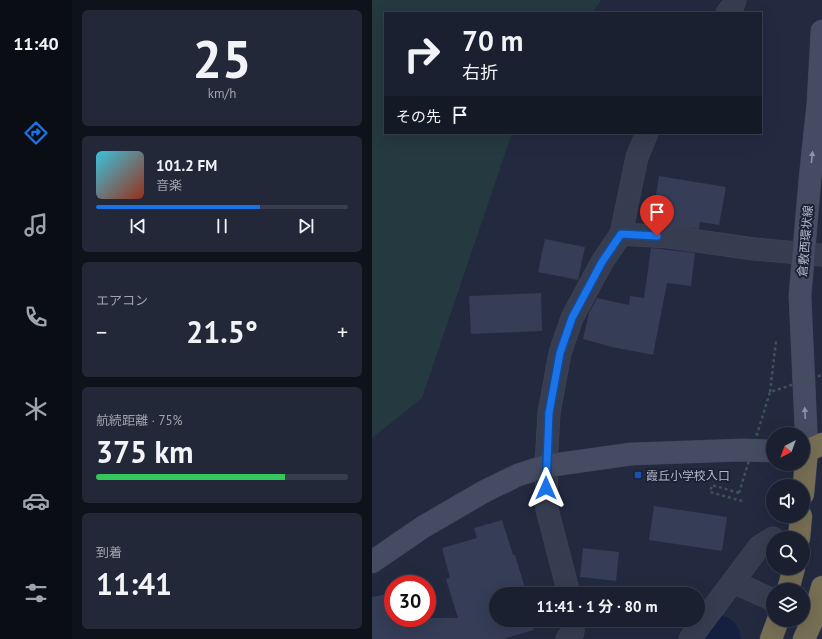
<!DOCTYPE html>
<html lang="ja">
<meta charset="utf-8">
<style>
body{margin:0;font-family:"PT Sans","Noto Sans JP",sans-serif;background:#232838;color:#f1f3f6;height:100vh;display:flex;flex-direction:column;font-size:15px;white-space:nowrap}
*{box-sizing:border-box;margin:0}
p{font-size:13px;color:#9fa3ab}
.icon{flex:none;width:22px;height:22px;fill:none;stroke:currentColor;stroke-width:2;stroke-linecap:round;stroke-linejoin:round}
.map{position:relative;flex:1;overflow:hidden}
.side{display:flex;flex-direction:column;gap:10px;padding:10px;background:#0e121a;width:300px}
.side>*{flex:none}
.banner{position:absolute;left:12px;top:12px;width:378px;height:122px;border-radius:0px;box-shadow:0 4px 16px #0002,0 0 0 1px #383e4c;background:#1a2030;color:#f1f3f6;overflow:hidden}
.needle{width:26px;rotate:221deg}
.buttons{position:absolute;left:394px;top:427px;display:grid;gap:8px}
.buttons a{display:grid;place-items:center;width:44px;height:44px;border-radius:50%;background:#1a2030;box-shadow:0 4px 16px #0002,0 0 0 1px #383e4c;font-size:20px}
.speed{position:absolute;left:12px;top:575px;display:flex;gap:8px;font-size:20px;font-weight:700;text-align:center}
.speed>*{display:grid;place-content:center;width:52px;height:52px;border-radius:50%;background:#1a2030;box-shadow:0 4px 16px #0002,0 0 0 1px #383e4c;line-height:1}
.speed .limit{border:6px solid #d22;background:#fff;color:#111}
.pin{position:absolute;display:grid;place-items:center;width:34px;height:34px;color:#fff;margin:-41px -17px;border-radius:50% 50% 50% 0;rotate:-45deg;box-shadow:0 0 4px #0007}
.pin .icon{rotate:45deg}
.me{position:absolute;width:44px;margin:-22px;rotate:0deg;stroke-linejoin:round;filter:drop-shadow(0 0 3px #0008)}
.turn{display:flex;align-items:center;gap:14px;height:84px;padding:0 12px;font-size:18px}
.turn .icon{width:52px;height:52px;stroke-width:2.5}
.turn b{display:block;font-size:28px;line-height:34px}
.then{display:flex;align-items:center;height:38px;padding:0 12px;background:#0003;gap:8px;font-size:15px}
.big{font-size:30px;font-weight:700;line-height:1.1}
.side .card{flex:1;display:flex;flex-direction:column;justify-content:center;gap:6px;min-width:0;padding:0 14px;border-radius:6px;background:#232838}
.side .dial{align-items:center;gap:0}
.dial b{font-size:52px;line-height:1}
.song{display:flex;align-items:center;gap:12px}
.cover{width:48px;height:48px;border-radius:6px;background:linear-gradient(135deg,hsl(190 70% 55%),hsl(10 70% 35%))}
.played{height:4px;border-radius:2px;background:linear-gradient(90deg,#1a73e8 65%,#383e4c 65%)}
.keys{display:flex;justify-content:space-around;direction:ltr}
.heat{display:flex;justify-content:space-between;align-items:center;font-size:22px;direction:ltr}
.charge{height:6px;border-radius:3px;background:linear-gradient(90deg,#34c759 75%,#383e4c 0)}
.trip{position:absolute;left:117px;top:587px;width:216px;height:40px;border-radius:20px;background:#1a2030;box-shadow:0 4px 16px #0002,0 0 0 1px #383e4c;font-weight:700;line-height:40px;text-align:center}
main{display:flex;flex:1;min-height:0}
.tabs{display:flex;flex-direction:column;width:72px;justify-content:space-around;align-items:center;background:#0a0d13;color:#9fa3ab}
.tabs .icon{width:28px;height:28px}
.tabs .current{color:#1a73e8}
.tabs b{font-size:18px;color:#f1f3f6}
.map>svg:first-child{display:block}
.green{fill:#253941}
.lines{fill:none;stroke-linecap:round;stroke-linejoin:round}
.river{stroke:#151f3f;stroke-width:45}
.building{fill:#353d57}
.street-casing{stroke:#404659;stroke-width:23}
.secondary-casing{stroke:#404659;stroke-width:23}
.highway-casing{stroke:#3f4558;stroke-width:23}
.path{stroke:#3e5259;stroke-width:2.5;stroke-dasharray:3 3;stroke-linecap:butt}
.street{stroke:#373d50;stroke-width:22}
.secondary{stroke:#454b63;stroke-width:22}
.highway{stroke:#776f54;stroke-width:22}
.path-bridge{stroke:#3e5259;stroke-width:2.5;stroke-dasharray:3 3;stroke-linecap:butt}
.oneway{fill:#8c92a7}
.route-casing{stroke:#114b97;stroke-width:10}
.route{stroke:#1a73e8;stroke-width:7}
.transit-dot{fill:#1a4fb4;stroke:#1c2235;stroke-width:1.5}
.labels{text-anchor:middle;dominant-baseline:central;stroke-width:4;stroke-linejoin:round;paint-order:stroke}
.street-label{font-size:12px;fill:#b3b8cb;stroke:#1c2235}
.poi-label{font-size:12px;fill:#b3b8cb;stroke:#1c2235;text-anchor:start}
</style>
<main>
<nav class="tabs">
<b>11:40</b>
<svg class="icon current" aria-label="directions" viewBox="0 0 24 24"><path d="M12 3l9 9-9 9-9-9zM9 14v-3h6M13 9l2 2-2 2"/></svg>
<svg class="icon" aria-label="music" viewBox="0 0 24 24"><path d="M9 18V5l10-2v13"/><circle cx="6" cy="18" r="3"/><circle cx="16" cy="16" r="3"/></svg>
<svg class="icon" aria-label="phone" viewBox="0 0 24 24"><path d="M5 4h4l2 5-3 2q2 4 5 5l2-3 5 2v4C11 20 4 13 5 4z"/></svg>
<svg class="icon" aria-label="climate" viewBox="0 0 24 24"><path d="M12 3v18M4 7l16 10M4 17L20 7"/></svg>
<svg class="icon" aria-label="car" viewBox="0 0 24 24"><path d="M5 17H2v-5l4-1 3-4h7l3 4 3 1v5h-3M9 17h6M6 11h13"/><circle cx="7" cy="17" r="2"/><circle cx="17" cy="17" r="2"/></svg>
<svg class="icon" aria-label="filters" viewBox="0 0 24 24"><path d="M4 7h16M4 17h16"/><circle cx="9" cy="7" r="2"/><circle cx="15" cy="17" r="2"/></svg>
</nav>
<section class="side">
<div class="card dial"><b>25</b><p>km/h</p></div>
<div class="card">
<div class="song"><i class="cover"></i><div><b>101.2 FM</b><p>音楽</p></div></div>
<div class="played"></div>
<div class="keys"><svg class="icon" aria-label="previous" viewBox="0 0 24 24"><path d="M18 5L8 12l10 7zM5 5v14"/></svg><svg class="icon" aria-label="pause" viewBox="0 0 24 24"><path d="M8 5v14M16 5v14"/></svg><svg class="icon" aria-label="next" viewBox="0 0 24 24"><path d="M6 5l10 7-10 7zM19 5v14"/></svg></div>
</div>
<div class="card"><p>エアコン</p>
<div class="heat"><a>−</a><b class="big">21.5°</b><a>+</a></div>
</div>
<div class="card"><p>航続距離 · 75%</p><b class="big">375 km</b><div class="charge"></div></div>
<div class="card"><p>到着</p><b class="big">11:41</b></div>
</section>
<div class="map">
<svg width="450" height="639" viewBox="0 0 450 639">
<rect width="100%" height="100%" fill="#232a40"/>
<polygon class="green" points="0,0 229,0 221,13 13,13 13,133 140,133 50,398 0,438"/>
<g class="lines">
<polyline class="river" points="346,639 346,638"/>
</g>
<g class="building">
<polygon points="287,176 354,187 347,225 328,222 327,229 282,224 283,214 281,214"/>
<polygon points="173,239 213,247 206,280 166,272"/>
<polygon points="279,248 323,253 319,286 295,283 281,355 240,347 211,339 217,313 225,298 257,305 258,296 272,298"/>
<polygon points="169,293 170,331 99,334 97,296"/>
<polygon points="282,506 355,517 350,551 277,540"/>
<polygon points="130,520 141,555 143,555 154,591 150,592 151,594 124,594 124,620 159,620 162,630 131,639 0,639 0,597 21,593 21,618 86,618 74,579 78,578 70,548 105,538 102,528"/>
<polygon points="211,548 247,552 244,581 208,577"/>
</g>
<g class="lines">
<defs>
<g id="street">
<polyline points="355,13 361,6 363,0"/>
<polyline points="249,234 297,237 382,249 450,255"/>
<polyline points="361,582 401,600"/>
<polyline points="197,594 175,509 174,466 177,413 188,353 200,318 230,262 249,234 265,157 275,133"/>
<polyline points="195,639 201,632 201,620"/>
<polyline points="318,639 387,547 401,538"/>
</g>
<g id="secondary">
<polyline points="435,451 428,296 438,179 446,103 450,31"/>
<polyline points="0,562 51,527 113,491 146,475 174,466 259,454 370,450 401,451"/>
</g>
<g id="highway">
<polyline points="431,494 435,451 450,444"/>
<polyline points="427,538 429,516"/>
<polyline points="416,590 422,568"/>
<polyline points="399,639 406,620"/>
<polyline points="432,639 442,617 450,587"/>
</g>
</defs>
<use href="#street" class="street-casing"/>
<use href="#secondary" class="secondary-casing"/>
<use href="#highway" class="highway-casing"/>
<g class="path">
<polyline points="398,392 404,341"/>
<polyline points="367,493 340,485 338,492 370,501"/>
</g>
<use href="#street" class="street"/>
<use href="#secondary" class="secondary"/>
<use href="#highway" class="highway"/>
<polyline class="path-bridge" points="367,493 398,392 450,375"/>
</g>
<defs><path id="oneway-solid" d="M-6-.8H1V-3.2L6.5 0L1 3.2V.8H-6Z"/></defs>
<g class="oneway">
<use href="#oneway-solid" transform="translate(440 157) rotate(-84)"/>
<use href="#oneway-solid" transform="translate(433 413) rotate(-93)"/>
</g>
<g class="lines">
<defs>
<polyline id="route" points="174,488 177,413 188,353 200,318 230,262 249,234 285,236"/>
</defs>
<use href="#route" class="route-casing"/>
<use href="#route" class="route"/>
</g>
<rect class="transit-dot" x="262" y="471" width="8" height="8" rx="2"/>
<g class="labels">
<g class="street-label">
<text transform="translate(433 241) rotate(-85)">倉敷西環状線</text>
</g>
<g class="poi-label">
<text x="274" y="475">霞丘小学校入口</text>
</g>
</g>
</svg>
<div class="buttons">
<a><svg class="needle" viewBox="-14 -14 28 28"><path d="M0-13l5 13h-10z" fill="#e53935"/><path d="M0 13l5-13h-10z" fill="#9fa3ab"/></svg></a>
<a><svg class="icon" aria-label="sound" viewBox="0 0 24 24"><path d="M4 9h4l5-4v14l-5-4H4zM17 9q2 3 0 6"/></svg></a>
<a><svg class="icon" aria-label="search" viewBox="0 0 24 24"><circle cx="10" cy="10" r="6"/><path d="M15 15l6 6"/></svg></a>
<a><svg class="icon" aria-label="layers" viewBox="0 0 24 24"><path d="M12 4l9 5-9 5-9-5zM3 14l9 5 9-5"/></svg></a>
</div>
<div class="speed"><div class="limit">30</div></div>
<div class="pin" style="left:285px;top:236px;background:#d93025"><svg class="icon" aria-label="arrive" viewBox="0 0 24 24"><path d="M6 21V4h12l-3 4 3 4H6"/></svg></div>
<svg class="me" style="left:174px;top:488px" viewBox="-20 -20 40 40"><path d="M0-17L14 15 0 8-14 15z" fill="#1a73e8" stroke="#fff" stroke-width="4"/></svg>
<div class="trip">11:41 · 1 分 · 80 m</div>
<div class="banner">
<div class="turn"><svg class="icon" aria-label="right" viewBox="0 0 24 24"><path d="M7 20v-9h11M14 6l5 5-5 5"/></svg><div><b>70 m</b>右折</div></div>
<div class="then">その先<svg class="icon" aria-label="arrive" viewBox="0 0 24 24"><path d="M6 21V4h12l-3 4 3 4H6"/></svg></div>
</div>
</div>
</main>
